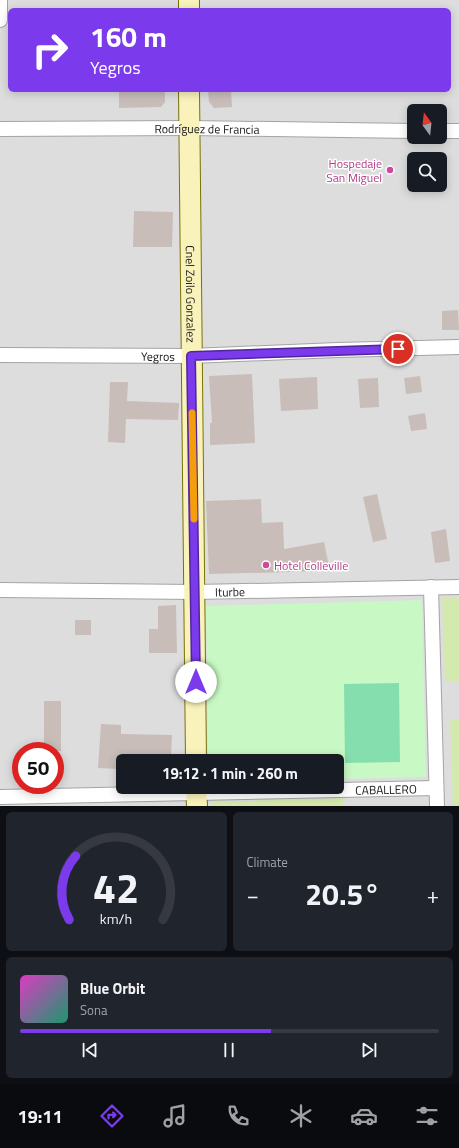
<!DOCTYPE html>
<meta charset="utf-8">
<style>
body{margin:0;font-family:"Titillium Web",sans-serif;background:#20242c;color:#f1f3f6;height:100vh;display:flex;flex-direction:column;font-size:15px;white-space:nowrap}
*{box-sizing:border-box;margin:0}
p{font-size:13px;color:#9ea1a6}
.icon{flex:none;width:22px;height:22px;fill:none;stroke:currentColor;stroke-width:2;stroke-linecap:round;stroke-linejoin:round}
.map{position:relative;height:806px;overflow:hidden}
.sheet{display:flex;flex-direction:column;gap:6px;padding:6px;background:#0d0f14;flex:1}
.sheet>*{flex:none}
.hud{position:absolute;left:8px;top:8px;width:443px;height:84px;border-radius:6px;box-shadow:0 2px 10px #0003;background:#7c3aed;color:#fff;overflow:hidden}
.needle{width:26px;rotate:345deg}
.fabs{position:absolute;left:407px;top:104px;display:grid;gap:8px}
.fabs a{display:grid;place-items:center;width:40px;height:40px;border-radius:6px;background:#171b24;box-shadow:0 2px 10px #0003;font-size:20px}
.speed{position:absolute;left:12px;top:742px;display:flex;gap:8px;font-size:20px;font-weight:700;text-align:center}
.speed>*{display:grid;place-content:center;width:52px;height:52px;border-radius:50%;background:#171b24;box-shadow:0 2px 10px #0003;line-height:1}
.speed .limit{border:6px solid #d22;background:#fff;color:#111}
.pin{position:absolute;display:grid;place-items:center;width:34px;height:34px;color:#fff;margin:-17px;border:2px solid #fff;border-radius:50%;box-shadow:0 1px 4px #0007}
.me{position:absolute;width:44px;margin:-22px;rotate:0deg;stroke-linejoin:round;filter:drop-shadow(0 0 3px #0008)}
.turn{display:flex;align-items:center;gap:14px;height:84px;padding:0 16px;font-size:18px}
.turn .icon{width:52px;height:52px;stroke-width:2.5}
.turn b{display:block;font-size:28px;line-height:34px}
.big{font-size:30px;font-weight:700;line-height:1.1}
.sheet .card{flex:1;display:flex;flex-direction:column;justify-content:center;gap:6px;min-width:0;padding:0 14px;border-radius:6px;background:#20242c}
.sheet .dial{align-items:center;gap:0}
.dial svg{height:104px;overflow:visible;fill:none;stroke:#363941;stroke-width:7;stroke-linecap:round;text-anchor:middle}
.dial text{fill:#f1f3f6;stroke:none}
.song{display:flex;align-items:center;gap:12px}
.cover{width:48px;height:48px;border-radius:6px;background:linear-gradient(135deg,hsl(310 70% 55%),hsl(160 70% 35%))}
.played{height:4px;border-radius:2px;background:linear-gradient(90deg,#7c3aed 60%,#363941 60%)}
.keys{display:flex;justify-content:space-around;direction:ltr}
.heat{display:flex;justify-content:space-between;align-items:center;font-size:22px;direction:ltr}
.sheet .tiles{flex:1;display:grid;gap:6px;grid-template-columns:1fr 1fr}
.card:last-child{grid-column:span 2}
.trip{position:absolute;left:116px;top:754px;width:228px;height:40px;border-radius:6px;background:#171b24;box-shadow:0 2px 10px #0003;font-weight:700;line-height:40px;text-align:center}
.tab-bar{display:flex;height:64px;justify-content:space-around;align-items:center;background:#090b0e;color:#9ea1a6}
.tab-bar .icon{width:28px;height:28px}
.tab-bar .active{color:#7c3aed}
.tab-bar b{font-size:18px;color:#f1f3f6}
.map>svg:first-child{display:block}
.residential{fill:#dedddd;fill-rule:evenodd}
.grass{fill:#d4e9ad}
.park{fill:#c8f9c4}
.pitch{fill:#85deae}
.building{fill:#c8bdb9}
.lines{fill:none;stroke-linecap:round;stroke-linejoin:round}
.minor-casing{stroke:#a4a4a4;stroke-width:16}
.secondary-casing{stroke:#777206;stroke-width:22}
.minor{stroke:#fff;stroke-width:14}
.secondary{stroke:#f9f3bb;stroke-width:20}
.route-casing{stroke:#51269a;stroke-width:10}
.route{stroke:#7c3aed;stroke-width:7}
.slow{stroke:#f59e0b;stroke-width:7}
.hotel-dot{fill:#d1479c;stroke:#fff;stroke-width:1.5}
.labels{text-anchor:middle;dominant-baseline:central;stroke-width:3;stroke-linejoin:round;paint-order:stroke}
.street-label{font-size:12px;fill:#202020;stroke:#fff}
.hotel-label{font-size:12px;fill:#b23c85;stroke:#fff;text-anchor:end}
</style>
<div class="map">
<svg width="459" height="806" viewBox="0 0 459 806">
<rect width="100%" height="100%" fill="#f0ebe6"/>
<path class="residential" d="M0 0H459V806H0ZM10 10H449V90H10ZM414 111H440V137H414ZM414 159H440V185H414ZM21 751H55V785H21ZM123 761H337V787H123Z"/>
<g class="grass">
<polygon points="442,597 459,597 459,681 445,682"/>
<polygon points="450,719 459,719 459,806 453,806"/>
<polygon points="343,798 343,806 211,806 211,802"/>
</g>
<polygon class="park" points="422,600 426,777 337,779 337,761 208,761 206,606"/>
<polygon class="pitch" points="399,683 400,762 345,763 344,684"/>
<g class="building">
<polygon points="119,90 165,90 165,102 161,107 119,108"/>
<polygon points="208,90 231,90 232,107 214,108 209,102"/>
<polygon points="134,211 173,212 172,247 133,247"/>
<polygon points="458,310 459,330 442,330 442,311"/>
<polygon points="252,374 255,443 210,445 210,423 212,423 209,376"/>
<polygon points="420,376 422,392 406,394 404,378"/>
<polygon points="317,377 318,409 281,411 279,379"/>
<polygon points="378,378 379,407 360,408 358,379"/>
<polygon points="110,382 128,382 127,401 179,403 178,420 126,419 125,443 108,442"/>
<polygon points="425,413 427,429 411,431 408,416"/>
<polygon points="377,494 387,539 373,542 363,497"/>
<polygon points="261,499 262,523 283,522 284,549 324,542 330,571 209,574 206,501"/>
<polygon points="446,529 450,561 435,563 431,532"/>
<polygon points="176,605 177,653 149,653 149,629 158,629 158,606"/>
<rect x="75" y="620" width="16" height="15"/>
<rect x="44" y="701" width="17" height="50"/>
<polygon points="101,724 121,725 121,734 172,735 171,756 119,754 118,769 98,768"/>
</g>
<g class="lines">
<defs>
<g id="minor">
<polyline points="0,20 0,0"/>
<path id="s1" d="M0 129 189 128 414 131"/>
<polyline points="440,131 459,131"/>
<path id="s2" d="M0 355 191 356 337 350 459 347"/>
<polyline points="431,587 437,806"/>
<path id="s3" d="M0 590 195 592 459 587"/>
<path id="s4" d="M0 797 436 788"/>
</g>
<g id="secondary">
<polyline points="189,10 189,0"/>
<path id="s5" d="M189 90 196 761"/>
<polyline points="196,787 197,806"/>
</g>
</defs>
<use href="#minor" class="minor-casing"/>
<use href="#secondary" class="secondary-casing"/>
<use href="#minor" class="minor"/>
<use href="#secondary" class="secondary"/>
</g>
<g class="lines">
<defs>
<polyline id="route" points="196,682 191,356 398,349"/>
</defs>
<use href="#route" class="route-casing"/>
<use href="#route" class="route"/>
<polyline class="slow" points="192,413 194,519"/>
</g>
<g class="hotel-dot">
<circle cx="390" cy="170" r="4"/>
<circle cx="266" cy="565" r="4"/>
</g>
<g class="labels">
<g class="street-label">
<text stroke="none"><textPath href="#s1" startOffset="207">Rodríguez de Francia</textPath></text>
<text stroke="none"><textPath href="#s5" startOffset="204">Cnel Zoilo Gonzalez</textPath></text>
<text stroke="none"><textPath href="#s2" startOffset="158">Yegros</textPath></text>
<text stroke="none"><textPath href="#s3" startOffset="230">Iturbe</textPath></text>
<text stroke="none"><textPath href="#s4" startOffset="386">CABALLERO</textPath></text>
</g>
<g class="hotel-label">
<text x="382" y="163">Hospedaje<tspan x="382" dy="14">San Miguel</tspan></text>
<text x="274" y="565" text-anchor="start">Hotel Colleville</text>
</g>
</g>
</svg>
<div class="fabs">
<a><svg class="needle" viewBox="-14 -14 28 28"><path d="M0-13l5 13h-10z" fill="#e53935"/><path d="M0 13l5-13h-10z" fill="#9ea1a6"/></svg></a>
<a><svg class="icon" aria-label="search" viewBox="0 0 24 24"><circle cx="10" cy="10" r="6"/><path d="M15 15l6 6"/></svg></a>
</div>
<div class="speed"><div class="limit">50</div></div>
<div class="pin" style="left:398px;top:349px;background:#d93025"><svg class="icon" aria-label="arrive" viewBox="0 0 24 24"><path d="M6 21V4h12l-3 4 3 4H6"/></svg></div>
<svg class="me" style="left:196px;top:682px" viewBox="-20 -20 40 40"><circle r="19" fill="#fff"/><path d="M0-13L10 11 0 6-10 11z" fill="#7c3aed"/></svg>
<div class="trip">19:12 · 1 min · 260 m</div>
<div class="hud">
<div class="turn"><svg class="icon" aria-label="right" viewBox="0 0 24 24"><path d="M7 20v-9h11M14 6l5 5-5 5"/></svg><div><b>160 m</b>Yegros</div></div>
</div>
</div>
<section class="sheet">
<div class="tiles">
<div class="card dial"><svg viewBox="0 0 100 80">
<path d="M14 69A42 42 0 1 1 86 69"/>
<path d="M14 69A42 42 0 0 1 19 20" stroke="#7c3aed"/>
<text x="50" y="56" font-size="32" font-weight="700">42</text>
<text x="50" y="72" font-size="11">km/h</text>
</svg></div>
<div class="card"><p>Climate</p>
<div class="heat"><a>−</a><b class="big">20.5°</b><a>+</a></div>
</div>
<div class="card">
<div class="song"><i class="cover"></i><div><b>Blue Orbit</b><p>Sona</p></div></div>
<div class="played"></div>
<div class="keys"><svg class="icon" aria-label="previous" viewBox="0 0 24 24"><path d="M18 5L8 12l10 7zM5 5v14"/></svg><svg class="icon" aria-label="pause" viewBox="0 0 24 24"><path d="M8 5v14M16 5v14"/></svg><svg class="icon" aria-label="next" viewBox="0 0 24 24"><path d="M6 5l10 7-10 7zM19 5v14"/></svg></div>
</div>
</div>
</section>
<nav class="tab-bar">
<b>19:11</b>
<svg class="icon active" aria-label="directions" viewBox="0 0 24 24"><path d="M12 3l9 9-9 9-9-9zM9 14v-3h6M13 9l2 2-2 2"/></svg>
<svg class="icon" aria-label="music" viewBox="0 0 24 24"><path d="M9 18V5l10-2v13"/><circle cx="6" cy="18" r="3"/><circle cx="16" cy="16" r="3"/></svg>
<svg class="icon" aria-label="phone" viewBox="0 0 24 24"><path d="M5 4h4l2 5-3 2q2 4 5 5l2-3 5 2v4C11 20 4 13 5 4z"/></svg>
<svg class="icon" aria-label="climate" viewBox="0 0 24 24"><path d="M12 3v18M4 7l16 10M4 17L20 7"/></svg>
<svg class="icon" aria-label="car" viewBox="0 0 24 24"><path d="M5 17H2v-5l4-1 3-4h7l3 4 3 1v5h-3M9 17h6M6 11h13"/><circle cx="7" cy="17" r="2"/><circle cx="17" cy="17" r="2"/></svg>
<svg class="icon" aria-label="filters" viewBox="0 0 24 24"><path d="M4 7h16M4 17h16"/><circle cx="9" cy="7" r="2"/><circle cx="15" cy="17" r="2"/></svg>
</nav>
